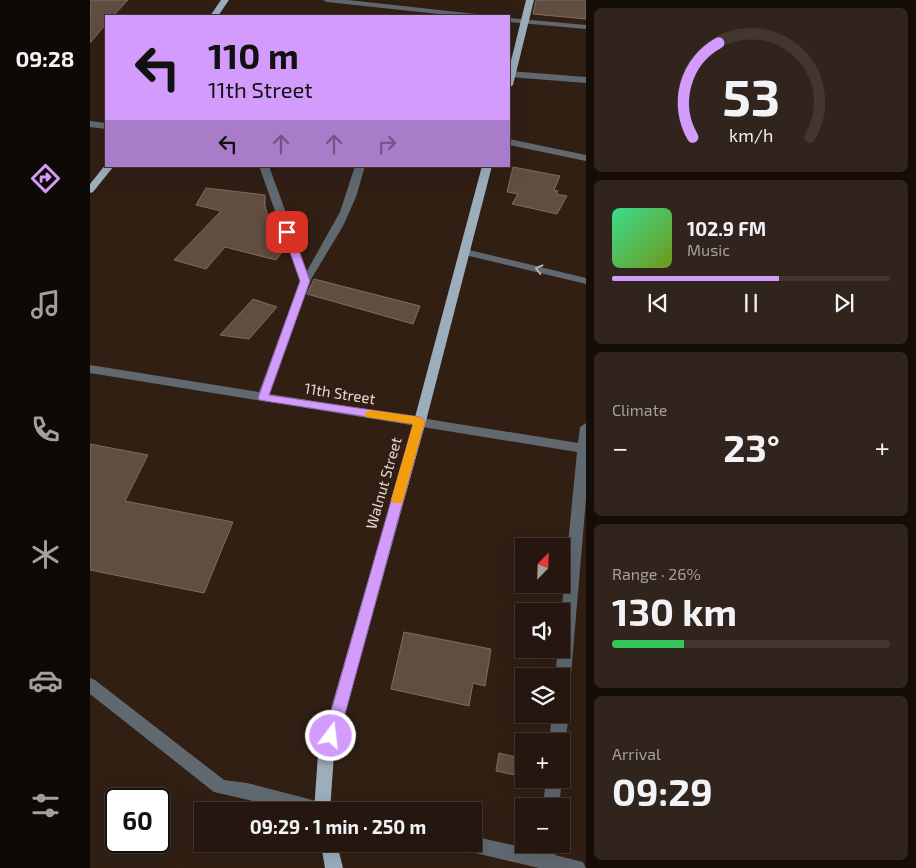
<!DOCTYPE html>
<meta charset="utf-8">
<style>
body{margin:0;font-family:"Exo 2",sans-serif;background:#31241d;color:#f1f3f6;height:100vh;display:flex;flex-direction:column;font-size:19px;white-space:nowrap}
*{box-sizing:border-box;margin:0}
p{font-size:16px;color:#a39f9e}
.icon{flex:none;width:28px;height:28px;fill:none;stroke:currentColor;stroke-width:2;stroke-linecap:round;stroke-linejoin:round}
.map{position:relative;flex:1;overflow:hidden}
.panel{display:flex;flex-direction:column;gap:8px;padding:8px;background:#140d08;width:330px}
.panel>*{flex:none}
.banner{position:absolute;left:15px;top:15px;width:405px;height:152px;border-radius:0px;box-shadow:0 5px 20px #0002,0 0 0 1px #42362f;background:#d39cfc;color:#111;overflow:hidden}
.needle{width:32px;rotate:23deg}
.tools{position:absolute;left:425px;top:538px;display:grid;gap:10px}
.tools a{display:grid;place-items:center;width:55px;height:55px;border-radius:0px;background:#25170f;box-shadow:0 5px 20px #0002,0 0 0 1px #42362f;font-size:25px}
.speed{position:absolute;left:15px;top:788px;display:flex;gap:10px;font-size:25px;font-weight:700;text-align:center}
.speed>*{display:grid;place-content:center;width:65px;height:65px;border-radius:50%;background:#25170f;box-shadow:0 5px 20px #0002,0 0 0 1px #42362f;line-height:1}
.speed .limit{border:2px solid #111;border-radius:8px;background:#fff;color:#111}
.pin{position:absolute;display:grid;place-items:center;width:42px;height:42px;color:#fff;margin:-21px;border-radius:10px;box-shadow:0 2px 8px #0006}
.me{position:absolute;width:55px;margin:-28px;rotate:15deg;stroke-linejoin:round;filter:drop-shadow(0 0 4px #0008)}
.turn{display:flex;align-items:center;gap:18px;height:105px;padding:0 20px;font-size:22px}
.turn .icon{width:65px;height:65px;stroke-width:2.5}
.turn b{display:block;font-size:35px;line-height:42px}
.lanes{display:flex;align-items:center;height:48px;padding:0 20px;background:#0003;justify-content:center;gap:25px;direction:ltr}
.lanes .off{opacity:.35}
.big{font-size:38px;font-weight:700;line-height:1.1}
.panel .widget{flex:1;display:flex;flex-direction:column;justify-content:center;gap:8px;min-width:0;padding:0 18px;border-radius:8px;background:#31241d}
.panel .dial{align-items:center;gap:0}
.dial svg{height:130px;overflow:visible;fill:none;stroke:#42362f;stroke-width:7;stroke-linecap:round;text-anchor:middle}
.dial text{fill:#f1f3f6;stroke:none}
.song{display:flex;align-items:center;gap:15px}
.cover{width:60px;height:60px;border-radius:8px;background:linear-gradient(135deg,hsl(150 70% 55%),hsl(80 70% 35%))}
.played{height:5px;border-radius:2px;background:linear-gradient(90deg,#d39cfc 60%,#42362f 60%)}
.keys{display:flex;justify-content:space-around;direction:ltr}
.heat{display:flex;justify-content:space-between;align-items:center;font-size:28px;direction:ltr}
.charge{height:8px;border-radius:4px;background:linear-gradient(90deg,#34c759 26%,#42362f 0)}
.trip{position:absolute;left:104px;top:802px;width:288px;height:50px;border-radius:0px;background:#25170f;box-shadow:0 5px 20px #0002,0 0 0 1px #42362f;font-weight:700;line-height:50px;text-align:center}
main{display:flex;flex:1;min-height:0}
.menu{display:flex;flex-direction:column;width:90px;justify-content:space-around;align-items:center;background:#0f0906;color:#a39f9e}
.menu .icon{width:35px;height:35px}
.menu .on{color:#d39cfc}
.menu b{font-size:22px;color:#f1f3f6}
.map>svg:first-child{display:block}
.building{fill:#624d41;stroke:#826c5f}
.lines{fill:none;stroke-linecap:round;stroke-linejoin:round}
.minor{fill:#606970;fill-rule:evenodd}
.major{fill:#9caebc;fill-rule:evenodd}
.oneway{stroke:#b6b1af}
.route{fill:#d39cfc;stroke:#8965a4}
.slow{fill:#f59e0b}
.labels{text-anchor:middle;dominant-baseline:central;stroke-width:5;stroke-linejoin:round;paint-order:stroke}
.street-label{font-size:15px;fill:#e5d8d1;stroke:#311f14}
</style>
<main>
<nav class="menu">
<b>09:28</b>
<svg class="icon on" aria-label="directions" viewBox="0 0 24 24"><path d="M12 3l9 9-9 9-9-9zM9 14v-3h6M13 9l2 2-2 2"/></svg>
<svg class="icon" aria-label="music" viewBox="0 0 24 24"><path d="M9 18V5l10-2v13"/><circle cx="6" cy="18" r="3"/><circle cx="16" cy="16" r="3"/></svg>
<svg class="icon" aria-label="phone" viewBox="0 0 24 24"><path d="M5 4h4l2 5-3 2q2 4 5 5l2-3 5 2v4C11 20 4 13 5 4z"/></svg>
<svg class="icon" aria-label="climate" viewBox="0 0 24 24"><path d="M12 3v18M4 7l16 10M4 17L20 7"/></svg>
<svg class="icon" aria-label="car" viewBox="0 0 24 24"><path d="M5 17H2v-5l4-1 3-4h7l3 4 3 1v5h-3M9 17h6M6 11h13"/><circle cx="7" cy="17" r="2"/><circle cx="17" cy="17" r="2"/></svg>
<svg class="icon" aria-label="filters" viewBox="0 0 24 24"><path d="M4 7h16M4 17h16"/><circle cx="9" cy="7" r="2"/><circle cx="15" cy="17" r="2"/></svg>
</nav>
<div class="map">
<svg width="496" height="868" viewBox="0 0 496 868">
<rect width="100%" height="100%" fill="#311f14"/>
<g class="building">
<polygon points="0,0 38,0 23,16 16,16 16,24 0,43"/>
<polygon points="446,0 496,0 496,19 443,14"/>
<polygon points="423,167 470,176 464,190 468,191 466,194 477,196 467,214 422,204 428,194 417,192"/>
<polygon points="116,188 175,195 175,206 177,213 196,247 186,260 135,247 116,269 84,260 131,211 106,205"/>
<polygon points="224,279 330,306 323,324 217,294"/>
<polygon points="163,299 187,307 159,339 130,335"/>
<polygon points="0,444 58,455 35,501 143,522 114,593 0,570"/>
<polygon points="314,632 401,649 395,686 383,683 379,706 301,689"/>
<polygon points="409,753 434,759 434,777 406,771"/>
</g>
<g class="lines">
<g class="minor">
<polygon points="233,0 258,0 386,14 390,16 367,16 237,2"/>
<polygon points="419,18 496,25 496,29 419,22"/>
<polygon points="419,71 496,77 496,83 419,77"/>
<polygon points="0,121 16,123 16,129 0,127"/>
<polygon points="419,139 496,155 496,161 419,145"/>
<polygon points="169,166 179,166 217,271 250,212 265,166 275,166 266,197 253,226 220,281 180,394 488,443 490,427 496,423 496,499 479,698 476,703 471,705 471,676 465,676 468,649 471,649 471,616 487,452 0,373 0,365 169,392 210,281"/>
<polygon points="375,249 496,278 496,284 371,254 370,252"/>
<polygon points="0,678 5,680 134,780 157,783 234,803 240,805 242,811 205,811 124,792 0,694"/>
<path d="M471 707 476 709C480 718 477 739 471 747V741H459L462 714H471Z"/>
<polygon points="471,777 472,779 469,806 453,806 456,779 471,779"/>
<polygon points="382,836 449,851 450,844 466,844 465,855 493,862 496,868 449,868 373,850 371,844 382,844"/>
</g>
<g class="major">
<polygon points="131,0 139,0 128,16 120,16"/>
<polygon points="436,0 444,0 423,85 419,88 419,69"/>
<polygon points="16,164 16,166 24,166 3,192 0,193 0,184"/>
<polygon points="392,166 402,166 336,421 244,754 240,811 224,811 228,754 324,421"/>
<polygon points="231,844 247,844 253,868 235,868"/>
</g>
</g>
<defs><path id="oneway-chevron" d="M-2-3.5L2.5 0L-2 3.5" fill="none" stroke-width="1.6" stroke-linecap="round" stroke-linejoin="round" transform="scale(1.25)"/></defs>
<use class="oneway" href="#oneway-chevron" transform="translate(449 269) rotate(-166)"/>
<polygon class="route" points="197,229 202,232 220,281 179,395 330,417 335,421 249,736 247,741 241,742 236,741 234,736 323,424 169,400 168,398 210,281 193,232"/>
<polygon class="slow" points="280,410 330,417 335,421 312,503 303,503 301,500 323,424 276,417 274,414"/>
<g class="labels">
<g class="street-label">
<text transform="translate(250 393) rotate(9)">11th Street</text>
<text transform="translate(293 483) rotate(-74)">Walnut Street</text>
</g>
</g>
</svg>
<div class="tools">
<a><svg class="needle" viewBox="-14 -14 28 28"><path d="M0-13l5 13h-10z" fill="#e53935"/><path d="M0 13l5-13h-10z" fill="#a39f9e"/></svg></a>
<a><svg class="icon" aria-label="sound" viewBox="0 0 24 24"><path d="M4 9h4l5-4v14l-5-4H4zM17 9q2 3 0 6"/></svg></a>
<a><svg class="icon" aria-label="layers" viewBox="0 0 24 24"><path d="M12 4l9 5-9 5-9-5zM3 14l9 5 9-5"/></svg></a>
<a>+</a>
<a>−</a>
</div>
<div class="speed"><div class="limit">60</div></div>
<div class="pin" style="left:197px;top:232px;background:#d93025"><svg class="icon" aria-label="arrive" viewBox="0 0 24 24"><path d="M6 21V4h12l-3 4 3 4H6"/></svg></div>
<svg class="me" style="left:241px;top:736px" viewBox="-20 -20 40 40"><circle r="17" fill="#d39cfc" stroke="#fff" stroke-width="3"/><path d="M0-11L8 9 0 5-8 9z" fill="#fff"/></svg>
<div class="trip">09:29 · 1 min · 250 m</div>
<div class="banner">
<div class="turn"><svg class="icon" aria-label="left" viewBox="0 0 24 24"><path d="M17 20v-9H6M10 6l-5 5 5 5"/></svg><div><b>110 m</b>11th Street</div></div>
<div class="lanes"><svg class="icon" aria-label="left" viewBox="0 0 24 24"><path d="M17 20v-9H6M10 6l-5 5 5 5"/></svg><svg class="icon off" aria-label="ahead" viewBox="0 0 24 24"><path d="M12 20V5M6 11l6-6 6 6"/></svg><svg class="icon off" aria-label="ahead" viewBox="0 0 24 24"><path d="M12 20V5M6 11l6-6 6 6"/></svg><svg class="icon off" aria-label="right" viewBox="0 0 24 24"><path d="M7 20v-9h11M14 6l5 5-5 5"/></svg></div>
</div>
</div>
<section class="panel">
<div class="widget dial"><svg viewBox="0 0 100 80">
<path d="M14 69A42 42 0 1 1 86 69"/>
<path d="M14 69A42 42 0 0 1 30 11" stroke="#d39cfc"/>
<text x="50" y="56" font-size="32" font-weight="700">53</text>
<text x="50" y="72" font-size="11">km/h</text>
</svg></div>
<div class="widget">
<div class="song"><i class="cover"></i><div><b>102.9 FM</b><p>Music</p></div></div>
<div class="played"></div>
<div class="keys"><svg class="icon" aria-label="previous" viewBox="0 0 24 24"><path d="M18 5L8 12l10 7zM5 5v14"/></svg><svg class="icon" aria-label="pause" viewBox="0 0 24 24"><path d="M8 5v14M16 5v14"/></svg><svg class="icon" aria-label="next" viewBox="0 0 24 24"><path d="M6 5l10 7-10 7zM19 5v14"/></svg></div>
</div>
<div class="widget"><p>Climate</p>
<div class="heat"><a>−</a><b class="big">23°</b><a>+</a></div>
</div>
<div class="widget"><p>Range · 26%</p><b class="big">130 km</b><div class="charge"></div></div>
<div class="widget"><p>Arrival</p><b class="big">09:29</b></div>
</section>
</main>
